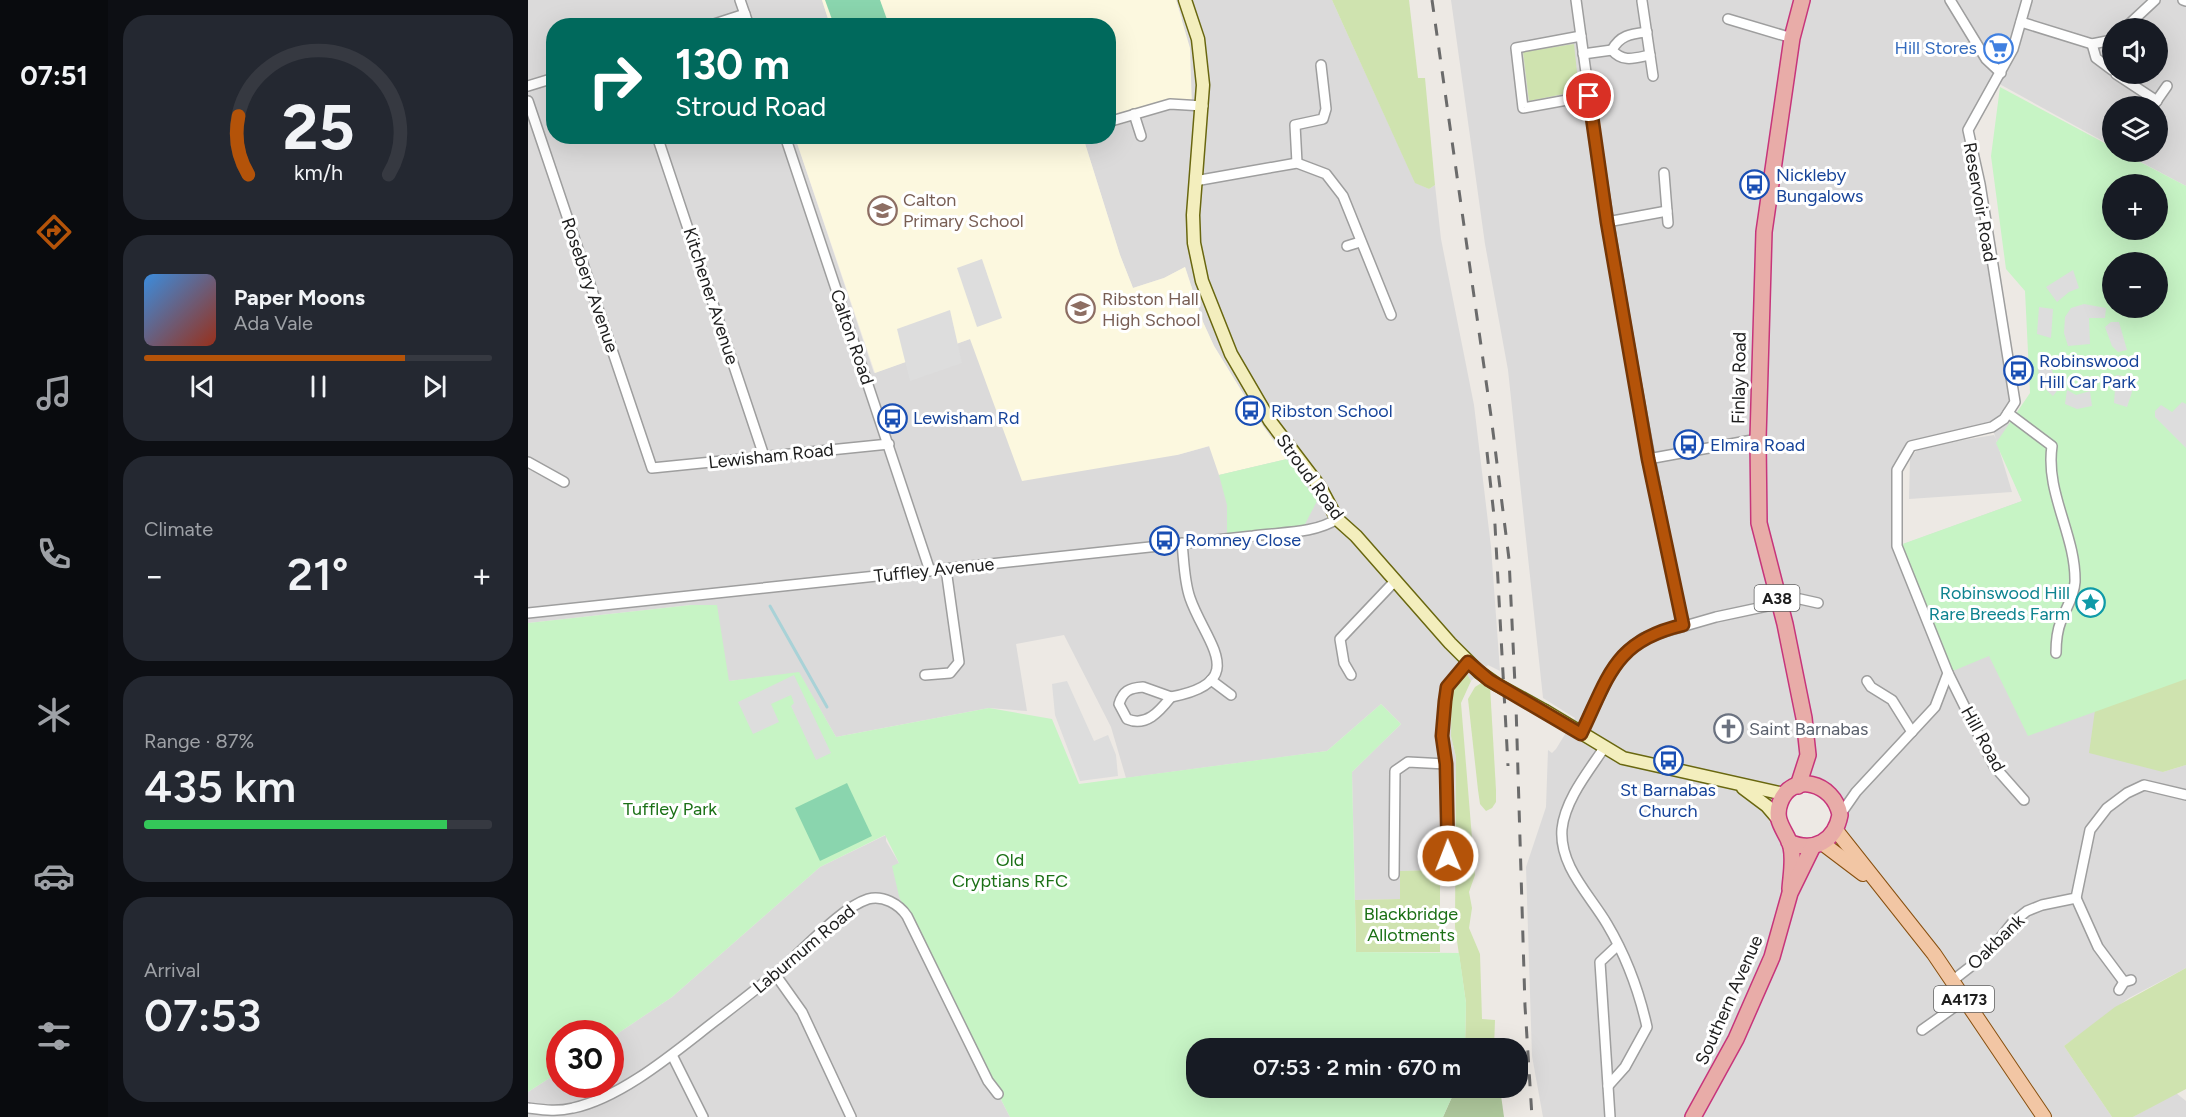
<!DOCTYPE html>
<meta charset="utf-8">
<style>
body{margin:0;font-family:Figtree,sans-serif;background:#242831;color:#f1f3f6;height:100vh;display:flex;flex-direction:column;font-size:22px;white-space:nowrap}
*{box-sizing:border-box;margin:0}
p{font-size:20px;color:#9ea1a6}
.icon{flex:none;width:33px;height:33px;fill:none;stroke:currentColor;stroke-width:2;stroke-linecap:round;stroke-linejoin:round}
.map{position:relative;flex:1;overflow:hidden}
.drawer{display:flex;flex-direction:column;gap:15px;padding:15px;background:#0d0f14;width:420px}
.drawer>*{flex:none}
.top-card{position:absolute;left:18px;top:18px;width:570px;height:126px;border-radius:24px;box-shadow:0 6px 24px #0002;background:#00695c;color:#fff;overflow:hidden}
.controls{position:absolute;left:1574px;top:18px;display:grid;gap:12px}
.controls a{display:grid;place-items:center;width:66px;height:66px;border-radius:50%;background:#171b24;box-shadow:0 6px 24px #0002;font-size:30px}
.speed{position:absolute;left:18px;top:1020px;display:flex;gap:12px;font-size:30px;font-weight:700;text-align:center}
.speed>*{display:grid;place-content:center;width:78px;height:78px;border-radius:50%;background:#171b24;box-shadow:0 6px 24px #0002;line-height:1}
.speed .limit{border:9px solid #d22;background:#fff;color:#111}
.pin{position:absolute;display:grid;place-items:center;width:51px;height:51px;color:#fff;margin:-26px;border:3px solid #fff;border-radius:50%;box-shadow:0 2px 6px #0007}
.me{position:absolute;width:66px;margin:-33px;rotate:359deg;stroke-linejoin:round;filter:drop-shadow(0 0 4px #0008)}
.turn{display:flex;align-items:center;gap:21px;height:126px;padding:0 30px;font-size:27px}
.turn .icon{width:78px;height:78px;stroke-width:2.5}
.turn b{display:block;font-size:42px;line-height:51px}
.big{font-size:45px;font-weight:600;line-height:1.1}
.drawer .widget{flex:1;display:flex;flex-direction:column;justify-content:center;gap:9px;min-width:0;padding:0 21px;border-radius:24px;background:#242831}
.drawer .dial{align-items:center;gap:0}
.dial svg{height:156px;overflow:visible;fill:none;stroke:#363941;stroke-width:7;stroke-linecap:round;text-anchor:middle}
.dial text{fill:#f1f3f6;stroke:none}
.song{display:flex;align-items:center;gap:18px}
.cover{width:72px;height:72px;border-radius:9px;background:linear-gradient(135deg,hsl(210 70% 55%),hsl(10 70% 35%))}
.played{height:6px;border-radius:3px;background:linear-gradient(90deg,#b45309 75%,#363941 75%)}
.keys{display:flex;justify-content:space-around;direction:ltr}
.heat{display:flex;justify-content:space-between;align-items:center;font-size:33px;direction:ltr}
.charge{height:9px;border-radius:4px;background:linear-gradient(90deg,#34c759 87%,#363941 0)}
.trip{position:absolute;left:658px;top:1038px;width:342px;height:60px;border-radius:24px;background:#171b24;box-shadow:0 6px 24px #0002;font-weight:600;line-height:60px;text-align:center}
main{display:flex;flex:1;min-height:0}
.tab-bar{display:flex;flex-direction:column;width:108px;justify-content:space-around;align-items:center;background:#090b0e;color:#9ea1a6}
.tab-bar .icon{width:42px;height:42px}
.tab-bar .on{color:#b45309}
.tab-bar b{font-size:27px;color:#f1f3f6}
.map>svg:first-child{display:block}
.residential{fill:#dbdada;fill-rule:evenodd}
.education{fill:#fcf8df}
.grass{fill:#cfe3af}
.forest{fill:#b0c99d}
.park{fill:#c7f4c5;fill-rule:evenodd}
.pitch{fill:#8ad5ae}
.parking{fill:#ddd}
.lines{fill:none;stroke-linecap:round;stroke-linejoin:round}
.stream{stroke:#a9d2d7;stroke-width:3}
.minor-casing{stroke:#9e9e9e;stroke-width:12}
.secondary-casing{stroke:#69670f;stroke-width:15}
.primary-casing{stroke:#88500f;stroke-width:16}
.trunk-casing{stroke:#c7357b;stroke-width:18}
.minor{stroke:#fff;stroke-width:9}
.secondary{stroke:#f3eebd;stroke-width:12}
.primary{stroke:#f2c6a4;stroke-width:14}
.trunk{stroke:#e8aca8;stroke-width:15}
.rail{stroke:#6b6b6b;stroke-width:3;stroke-dasharray:12 12;stroke-linecap:butt}
.secondary-bridge-casing{stroke:#69670f;stroke-width:15;stroke-linecap:butt}
.secondary-bridge{stroke:#f3eebd;stroke-width:12}
.route-casing{stroke:#753606;stroke-width:15}
.route{stroke:#b45309;stroke-width:10}
.labels{text-anchor:middle;dominant-baseline:central;stroke-width:6;stroke-linejoin:round;paint-order:stroke}
.shield{fill:#fff;stroke:#616161;stroke-width:1.5}
.shield-label{font-size:16px;font-weight:bold;fill:#1d1d1d}
.shop-label{font-size:18px;fill:#366cbe;stroke:#fff;text-anchor:end}
.transit-label{font-size:18px;fill:#164399;stroke:#fff;text-anchor:start}
.education-label{font-size:18px;fill:#785e54;stroke:#fff;text-anchor:start}
.street-label{font-size:18px;fill:#1d1d1d;stroke:#fff}
.culture-label{font-size:18px;fill:#0d838f;stroke:#fff;text-anchor:end}
.worship-label{font-size:18px;fill:#5b616d;stroke:#fff;text-anchor:start}
.park-label{font-size:18px;fill:#1b7016;stroke:#fff}
</style>
<main>
<nav class="tab-bar">
<b>07:51</b>
<svg class="icon on" aria-label="directions" viewBox="0 0 24 24"><path d="M12 3l9 9-9 9-9-9zM9 14v-3h6M13 9l2 2-2 2"/></svg>
<svg class="icon" aria-label="music" viewBox="0 0 24 24"><path d="M9 18V5l10-2v13"/><circle cx="6" cy="18" r="3"/><circle cx="16" cy="16" r="3"/></svg>
<svg class="icon" aria-label="phone" viewBox="0 0 24 24"><path d="M5 4h4l2 5-3 2q2 4 5 5l2-3 5 2v4C11 20 4 13 5 4z"/></svg>
<svg class="icon" aria-label="climate" viewBox="0 0 24 24"><path d="M12 3v18M4 7l16 10M4 17L20 7"/></svg>
<svg class="icon" aria-label="car" viewBox="0 0 24 24"><path d="M5 17H2v-5l4-1 3-4h7l3 4 3 1v5h-3M9 17h6M6 11h13"/><circle cx="7" cy="17" r="2"/><circle cx="17" cy="17" r="2"/></svg>
<svg class="icon" aria-label="filters" viewBox="0 0 24 24"><path d="M4 7h16M4 17h16"/><circle cx="9" cy="7" r="2"/><circle cx="15" cy="17" r="2"/></svg>
</nav>
<section class="drawer">
<div class="widget dial"><svg viewBox="0 0 100 80">
<path d="M14 69A42 42 0 1 1 86 69"/>
<path d="M14 69A42 42 0 0 1 9 39" stroke="#b45309"/>
<text x="50" y="56" font-size="32" font-weight="700">25</text>
<text x="50" y="72" font-size="11">km/h</text>
</svg></div>
<div class="widget">
<div class="song"><i class="cover"></i><div><b>Paper Moons</b><p>Ada Vale</p></div></div>
<div class="played"></div>
<div class="keys"><svg class="icon" aria-label="previous" viewBox="0 0 24 24"><path d="M18 5L8 12l10 7zM5 5v14"/></svg><svg class="icon" aria-label="pause" viewBox="0 0 24 24"><path d="M8 5v14M16 5v14"/></svg><svg class="icon" aria-label="next" viewBox="0 0 24 24"><path d="M6 5l10 7-10 7zM19 5v14"/></svg></div>
</div>
<div class="widget"><p>Climate</p>
<div class="heat"><a>−</a><b class="big">21°</b><a>+</a></div>
</div>
<div class="widget"><p>Range · 87%</p><b class="big">435 km</b><div class="charge"></div></div>
<div class="widget"><p>Arrival</p><b class="big">07:53</b></div>
</section>
<div class="map">
<svg width="1658" height="1117" viewBox="0 0 1658 1117">
<rect width="100%" height="100%" fill="#ede9e4"/>
<g class="residential">
<polygon points="0,0 294,0 302,25 26,26 26,136 277,137 268,140 346,373 442,339 649,455 682,446 759,459 735,426 686,346 675,322 657,267 636,278 605,288 592,255 555,137 580,136 581,128 618,115 654,18 648,0 804,0 887,182 901,189 907,185 913,239 946,405 963,547 972,671 960,665 943,681 939,674 923,736 928,757 926,870 872,871 872,899 827,900 824,772 873,724 853,704 799,751 598,778 583,727 536,635 488,644 499,711 461,708 308,737 271,673 201,681 163,605 0,623"/>
<path d="M923 0H1658V186L1594 152H1629V106H1584V146L1466 81 1440 130 1487 402 1476 419 1481 421 1484 428 1635 772 1658 765V968L1601 998 1536 1046 1584 1117H1015L1004 1056 998 867 1018 807 1020 750 1024 753 1028 749 1047 718 1015 698 980 370 957 244ZM1584 28H1629V74H1584ZM1464 427 1468 439 1466 435 1392 447 1382 458 1381 499 1484 492 1468 439 1494 501 1370 546 1369 470 1383 445ZM1280 784 1310 805 1294 843 1255 834 1256 794Z"/>
<polygon points="358,835 358,841 371,863 470,1094 482,1117 0,1117 0,1092 31,1072 32,1084 82,1084 83,1038 144,997 292,867"/>
<polygon points="1648,1093 1658,1101 1658,1117 1605,1117"/>
</g>
<g class="education">
<polygon points="294,0 648,0 662,48 664,107 646,108 581,128 580,26 302,25"/>
<polygon points="277,136 555,137 592,255 605,288 636,278 657,267 675,322 686,346 735,426 759,459 691,475 681,446 649,455 494,481 442,339 347,373 268,140"/>
</g>
<g class="grass">
<polygon points="804,0 881,0 890,78 897,78 907,185 901,189 887,183"/>
<polygon points="1046,44 1051,91 1001,101 995,52"/>
<polygon points="1658,376 1658,765 1635,772 1561,753 1573,667"/>
<polygon points="939,674 943,681 933,703 947,875 941,892 944,908 941,928 952,954 954,1019 967,1020 966,1048 937,1048 938,1003 927,927 928,757 923,736 924,684 929,678"/>
<polygon points="955,682 962,686 968,790 968,802 964,808 958,811 952,804 950,790 940,699 947,687"/>
<polygon points="912,870 912,952 828,952 827,900 872,899 872,871"/>
<polygon points="1658,968 1658,1089 1605,1117 1584,1117 1536,1046 1587,1007"/>
</g>
<polygon class="forest" points="928,1088 972,1088 976,1117 915,1117"/>
<g class="park">
<path d="M1472 87 1584 147V152H1593L1658 186V679L1500 736 1461 656 1420 673 1369 546 1494 501 1468 443 1502 393 1497 291 1478 269 1463 156ZM1584 184H1629V230H1584ZM1584 262H1629V308H1584Z"/>
<polygon points="759,459 789,501 776,526 699,534 699,505 691,475"/>
<polygon points="163,605 189,605 201,681 271,672 308,737 461,708 524,719 551,784 799,751 853,704 873,724 824,772 828,952 931,953 938,1003 937,1048 669,1048 669,1088 928,1088 915,1117 482,1117 379,916 371,896 364,866 371,863 357,835 292,867 144,997 83,1038 82,1034 32,1034 31,1072 0,1092 0,623"/>
</g>
<g class="pitch">
<polygon points="297,0 352,0 361,25 306,25"/>
<polygon points="319,783 344,836 292,861 267,808"/>
</g>
<g class="parking">
<polygon points="454,259 474,318 449,327 429,268"/>
<polygon points="1545,270 1551,288 1541,292 1529,302 1518,287"/>
<polygon points="1556,304 1578,308 1577,318 1561,318 1562,344 1540,346 1536,333 1537,317 1543,308"/>
<polygon points="1511,307 1525,309 1523,338 1509,334"/>
<polygon points="422,310 434,363 382,381 369,329"/>
<polygon points="1583,322 1591,322 1599,350 1590,352 1584,346 1577,327"/>
<polygon points="1520,356 1527,360 1524,371 1532,387 1525,396 1513,385 1510,369 1514,358"/>
<polygon points="1588,375 1603,377 1604,392 1599,407 1586,403"/>
<polygon points="1539,390 1548,395 1562,391 1564,406 1549,409 1537,404"/>
<polygon points="1654,402 1658,404 1658,448 1627,417 1627,411 1633,405 1644,412"/>
<polygon points="266,675 303,753 288,760 263,706 266,703 263,695 243,704 251,722 225,734 210,702"/>
<polygon points="539,681 566,741 580,735 588,755 590,776 552,781 527,715 524,684"/>
</g>
<g class="lines">
<polyline class="stream" points="242,606 299,707"/>
<defs>
<g id="minor">
<polyline points="212,0 221,26"/>
<path d="M1048 0C1076 210 1112 418 1155 625"/>
<polyline points="1422,0 1458,59 1473,73"/>
<polyline points="1655,0 1658,1"/>
<polyline points="1114,1 1125,76"/>
<polyline points="1200,19 1264,38"/>
<polyline points="1493,22 1564,44 1584,40"/>
<polyline points="180,26 217,14"/>
<polyline points="1597,28 1627,0"/>
<path d="M1119 32C1103 34 1092 35 1084 50 1095 63 1107 58 1122 55"/>
<polyline points="1053,36 988,48 995,108 1061,96"/>
<polyline points="1564,44 1568,58 1584,70"/>
<polyline points="1055,54 1084,50"/>
<polyline points="1588,74 1629,101"/>
<polyline points="0,86 26,78"/>
<polyline points="0,101 124,468 361,444"/>
<polyline points="1625,106 1639,86"/>
<polyline points="606,114 613,136"/>
<polyline points="580,122 642,104 675,106"/>
<polyline points="129,136 236,456"/>
<polyline points="257,136 402,571"/>
<polyline points="769,163 767,125 795,119 798,109 793,65"/>
<polyline points="667,181 769,163 798,174 815,196 863,315"/>
<polyline points="1139,211 1140,223"/>
<polyline points="1079,222 1139,211 1136,173"/>
<polyline points="819,246 832,242"/>
<path d="M1480 413 1524 446C1517 493 1548 535 1547 582 1546 597 1538 608 1533 621 1529 631 1528 642 1528 653"/>
<polyline points="1120,459 1230,439"/>
<polyline points="0,462 36,482"/>
<path d="M0 613 725 536C752 532 786 534 809 519"/>
<polyline points="1420,673 1466,766 1496,800"/>
<polyline points="397,675 422,673 431,662 418,569"/>
<polyline points="823,675 816,663 812,639 866,582"/>
<polyline points="683,680 703,695"/>
<polyline points="1339,681 1343,687 1364,700 1384,732"/>
<path d="M615 687 643 697C631 712 618 727 599 719L591 704C595 691 601 688 615 687Z"/>
<path d="M643 697C724 682 677 642 662 598 656 581 656 561 654 543"/>
<polyline points="1053,734 1085,669 1097,652 1115,638 1188,617 1272,599 1290,603"/>
<path d="M1076 748C1060 772 1037 800 1034 829 1031 866 1062 895 1079 924 1098 956 1111 991 1119 1027L1097 1067 1080 1086"/>
<polyline points="1312,815 1328,792 1407,707 1420,673 1369,546 1369,470 1383,446 1464,427 1476,419 1487,402 1452,184 1440,130 1485,49 1499,0"/>
<polyline points="920,874 918,764 914,736 917,701 919,687 940,662"/>
<polyline points="866,875 867,771 880,762 918,764"/>
<polyline points="1548,898 1570,947 1596,982"/>
<polyline points="247,974 274,1012 323,1117"/>
<polyline points="1424,981 1460,953 1485,922 1499,911 1514,905 1548,898 1562,830 1579,808 1599,793 1616,785 1658,795"/>
<polyline points="1591,990 1596,982 1603,980"/>
<polyline points="1394,1030 1436,1000"/>
<polyline points="144,1055 175,1117"/>
<path d="M0 1108C16 1110 29 1112 45 1108 95 1097 148 1051 187 1021 213 1001 238 982 262 961 282 943 315 907 340 899 355 895 371 904 379 916L460 1081 470 1094"/>
<polyline points="1082,1117 1072,962 1089,946"/>
</g>
<g id="secondary">
<polyline points="657,0 670,39 675,85 665,215 666,243 674,281 703,354 742,421 792,487 809,519 828,536 922,643 951,672 968,684"/>
<polyline points="1017,711 1095,758 1256,794"/>
<polyline points="1215,788 1239,806 1251,820"/>
</g>
<g id="primary">
<polyline points="1307,829 1406,954 1516,1117"/>
<polyline points="1294,843 1335,874"/>
</g>
<g id="trunk">
<polyline points="1270,786 1280,755 1276,718 1257,624 1231,523 1230,439 1236,232 1264,38 1274,0"/>
<path d="M1261 842C1286 853 1307 841 1312 815 1306 782 1263 771 1252 803 1245 822 1259 831 1263 847 1266 860 1263 875 1262 889"/>
<polyline points="1165,1117 1208,1039 1244,957 1262,893 1285,846"/>
</g>
</defs>
<use href="#minor" class="minor-casing"/>
<use href="#secondary" class="secondary-casing"/>
<use href="#primary" class="primary-casing"/>
<use href="#trunk" class="trunk-casing"/>
<use href="#minor" class="minor"/>
<use href="#secondary" class="secondary"/>
<use href="#primary" class="primary"/>
<use href="#trunk" class="trunk"/>
<g class="rail">
<polyline points="904,0 963,416 981,559 988,706 997,1006 1004,1117"/>
<polyline points="959,452 967,525 980,766"/>
</g>
<defs>
<polyline id="secondary-bridge" points="968,684 1017,711"/>
</defs>
<use href="#secondary-bridge" class="secondary-bridge-casing"/>
<use href="#secondary-bridge" class="secondary-bridge"/>
</g>
<g class="lines">
<defs>
<path id="route" d="M920 856 918 764 914 736 917 701 919 687 940 662 961 680 1053 734C1081 676 1086 641 1155 625L1120 459 1079 222 1061 96"/>
</defs>
<use href="#route" class="route-casing"/>
<use href="#route" class="route"/>
</g>
<defs>
<symbol id="supermarket-ring" viewBox="-11 -11 22 22"><circle r="9.5" fill="#fff" stroke="#3f7fe0" stroke-width="1.5"/><path d="M-6-5.5h2.5l.6 2H6L4.5 2H-2.5L-4.4-4H-6ZM-1.5 3.2a1.3 1.3 0 1 0 .1 0ZM3 3.2a1.3 1.3 0 1 0 .1 0Z" fill="#3f7fe0"/></symbol>
<symbol id="bus-ring" viewBox="-11 -11 22 22"><circle r="9.5" fill="#fff" stroke="#1a4fb4" stroke-width="1.5"/><path d="M-5-6H5V4H4V6H2V4H-2V6H-4V4H-5ZM-3.5-4V0h7V-4ZM-3.5 1.2v1.5H-2V1.2ZM2 1.2v1.5H3.5V1.2Z" fill="#1a4fb4"/></symbol>
<symbol id="school-ring" viewBox="-11 -11 22 22"><circle r="9.5" fill="#fff" stroke="#8d6e63" stroke-width="1.5"/><path d="M0-5L7-2L0 1L-7-2ZM-4 1L0 2.5L4 1V4Q0 6-4 4Z" fill="#8d6e63"/></symbol>
<symbol id="sight-ring" viewBox="-11 -11 22 22"><circle r="9.5" fill="#fff" stroke="#0f9aa8" stroke-width="1.5"/><path d="M0-6L1.8-2.2L6-1.7L2.9 1.2L3.7 5.4L0 3.3L-3.7 5.4L-2.9 1.2L-6-1.7L-1.8-2.2Z" fill="#0f9aa8"/></symbol>
<symbol id="church-ring" viewBox="-11 -11 22 22"><circle r="9.5" fill="#fff" stroke="#6b7280" stroke-width="1.5"/><path d="M-1.2-6h2.4v3.5h3.3v2.4h-3.3V6h-2.4V-.1h-3.3v-2.4h3.3Z" fill="#6b7280"/></symbol>
</defs>
<g fill-rule="evenodd">
<use href="#supermarket-ring" x="1454" y="32" width="33" height="33"/>
<use href="#bus-ring" x="1210" y="168" width="33" height="33"/>
<use href="#school-ring" x="338" y="194" width="33" height="33"/>
<use href="#school-ring" x="536" y="292" width="33" height="33"/>
<use href="#bus-ring" x="1474" y="354" width="33" height="33"/>
<use href="#bus-ring" x="706" y="394" width="33" height="33"/>
<use href="#bus-ring" x="348" y="402" width="33" height="33"/>
<use href="#bus-ring" x="1144" y="428" width="33" height="33"/>
<use href="#bus-ring" x="620" y="524" width="33" height="33"/>
<use href="#sight-ring" x="1546" y="586" width="33" height="33"/>
<use href="#church-ring" x="1184" y="712" width="33" height="33"/>
<use href="#bus-ring" x="1124" y="744" width="33" height="33"/>
</g>
<g class="labels">
<g class="shield">
<rect x="1226.5" y="585" width="45" height="26" rx="4.5"/>
<rect x="1406" y="986" width="60" height="26" rx="4.5"/>
</g>
<g class="shield-label">
<text x="1249" y="598">A38</text>
<text x="1436" y="999">A4173</text>
</g>
<g class="shop-label">
<text x="1449" y="48">Hill Stores</text>
</g>
<g class="transit-label">
<text x="1248" y="175">Nickleby<tspan x="1248" dy="21">Bungalows</tspan></text>
<text x="1511" y="361">Robinswood<tspan x="1511" dy="21">Hill Car Park</tspan></text>
<text x="743" y="411">Ribston School</text>
<text x="385" y="418">Lewisham Rd</text>
<text x="1182" y="445">Elmira Road</text>
<text x="657" y="540">Romney Close</text>
<text x="1140" y="790" text-anchor="middle">St Barnabas<tspan x="1140" dy="21">Church</tspan></text>
</g>
<g class="education-label">
<text x="375" y="200">Calton<tspan x="375" dy="21">Primary School</tspan></text>
<text x="574" y="299">Ribston Hall<tspan x="574" dy="21">High School</tspan></text>
</g>
<g class="street-label">
<text transform="translate(1452 202) rotate(80)">Reservoir Road</text>
<text transform="translate(62 285) rotate(71)">Rosebery Avenue</text>
<text transform="translate(183 296) rotate(72)">Kitchener Avenue</text>
<text transform="translate(324 337) rotate(71)">Calton Road</text>
<text transform="translate(1211 378) rotate(-89)">Finlay Road</text>
<text transform="translate(243 456) rotate(-6)">Lewisham Road</text>
<text transform="translate(782 477) rotate(54)">Stroud Road</text>
<text transform="translate(406 570) rotate(-6)">Tuffley Avenue</text>
<text transform="translate(1455 739) rotate(61)">Hill Road</text>
<text transform="translate(1468 942) rotate(-44)">Oakbank</text>
<text transform="translate(276 949) rotate(-40)">Laburnum Road</text>
<text transform="translate(1201 1000) rotate(-66)">Southern Avenue</text>
</g>
<g class="culture-label">
<text x="1542" y="593">Robinswood Hill<tspan x="1542" dy="21">Rare Breeds Farm</tspan></text>
</g>
<g class="worship-label">
<text x="1221" y="729">Saint Barnabas</text>
</g>
<g class="park-label">
<text x="142" y="809">Tuffley Park</text>
<text x="482" y="860">Old<tspan x="482" dy="21">Cryptians RFC</tspan></text>
<text x="883" y="914">Blackbridge<tspan x="883" dy="21">Allotments</tspan></text>
</g>
</g>
</svg>
<div class="controls">
<a><svg class="icon" aria-label="sound" viewBox="0 0 24 24"><path d="M4 9h4l5-4v14l-5-4H4zM17 9q2 3 0 6"/></svg></a>
<a><svg class="icon" aria-label="layers" viewBox="0 0 24 24"><path d="M12 4l9 5-9 5-9-5zM3 14l9 5 9-5"/></svg></a>
<a>+</a>
<a>−</a>
</div>
<div class="speed"><div class="limit">30</div></div>
<div class="pin" style="left:1061px;top:96px;background:#d93025"><svg class="icon" aria-label="arrive" viewBox="0 0 24 24"><path d="M6 21V4h12l-3 4 3 4H6"/></svg></div>
<svg class="me" style="left:920px;top:856px" viewBox="-20 -20 40 40"><circle r="17" fill="#b45309" stroke="#fff" stroke-width="3"/><path d="M0-11L8 9 0 5-8 9z" fill="#fff"/></svg>
<div class="trip">07:53 · 2 min · 670 m</div>
<div class="top-card">
<div class="turn"><svg class="icon" aria-label="right" viewBox="0 0 24 24"><path d="M7 20v-9h11M14 6l5 5-5 5"/></svg><div><b>130 m</b>Stroud Road</div></div>
</div>
</div>
</main>
